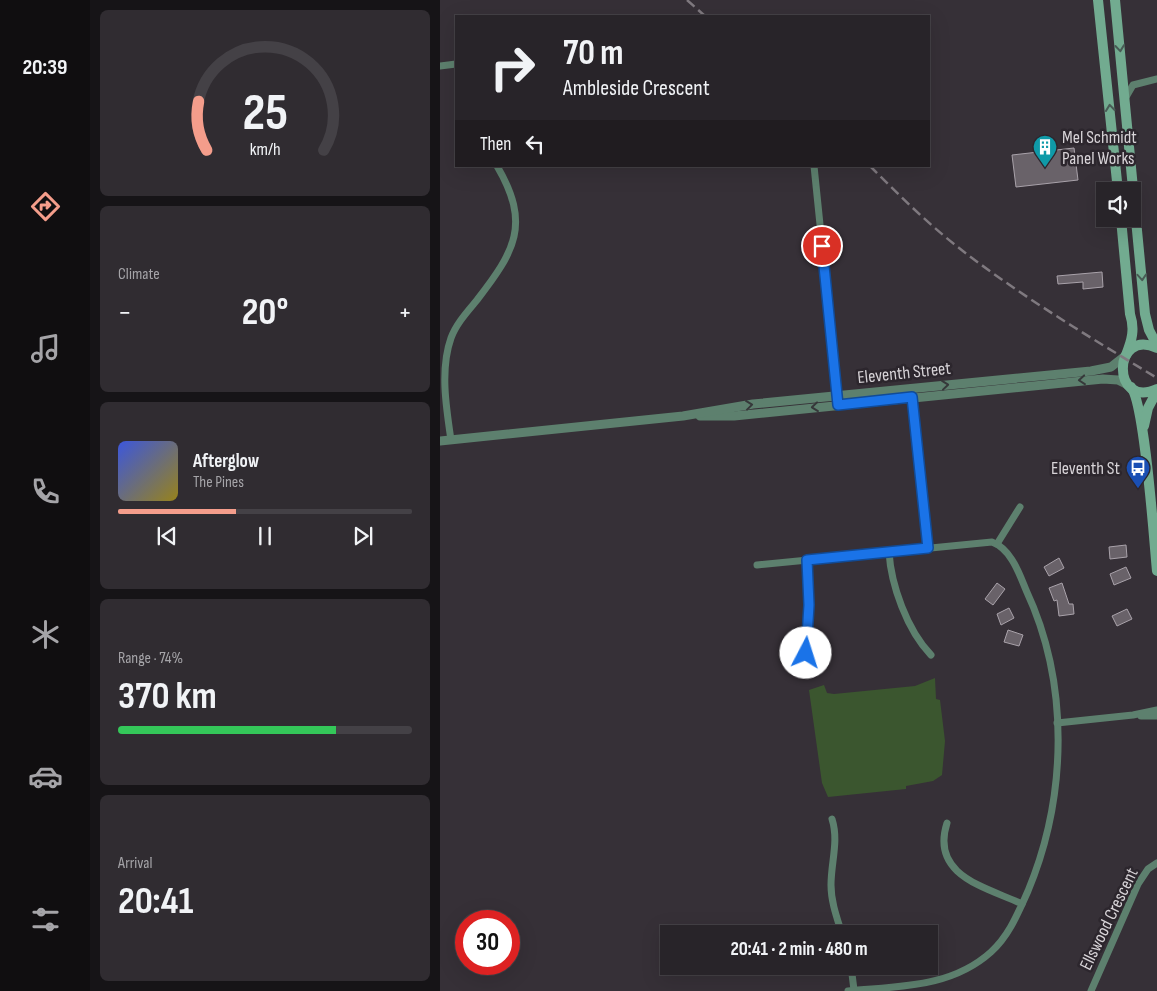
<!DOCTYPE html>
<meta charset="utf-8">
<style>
body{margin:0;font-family:"Sofia Sans Condensed",sans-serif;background:#302c31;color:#f1f3f6;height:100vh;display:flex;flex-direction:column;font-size:19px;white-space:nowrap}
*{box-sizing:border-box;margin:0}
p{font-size:16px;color:#a5a4a8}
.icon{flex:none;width:28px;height:28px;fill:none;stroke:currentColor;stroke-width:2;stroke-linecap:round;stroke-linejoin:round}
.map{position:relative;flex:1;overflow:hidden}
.side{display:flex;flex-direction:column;gap:10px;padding:10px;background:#161417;width:350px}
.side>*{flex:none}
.hud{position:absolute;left:15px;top:15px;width:475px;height:152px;border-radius:0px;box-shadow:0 5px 20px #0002,0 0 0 1px #444146;background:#282429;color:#f1f3f6;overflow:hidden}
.fabs{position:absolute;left:656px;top:182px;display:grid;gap:10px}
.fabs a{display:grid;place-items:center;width:45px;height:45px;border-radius:0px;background:#282429;box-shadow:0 5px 20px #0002,0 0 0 1px #444146;font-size:25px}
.speed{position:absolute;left:15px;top:910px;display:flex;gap:10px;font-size:25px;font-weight:700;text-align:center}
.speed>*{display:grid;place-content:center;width:65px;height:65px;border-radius:50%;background:#282429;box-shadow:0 5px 20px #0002,0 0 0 1px #444146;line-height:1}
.speed .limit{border:8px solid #d22;background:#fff;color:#111}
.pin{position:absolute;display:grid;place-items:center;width:42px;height:42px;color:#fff;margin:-21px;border:2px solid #fff;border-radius:50%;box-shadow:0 1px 5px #0007}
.me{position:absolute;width:55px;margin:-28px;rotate:5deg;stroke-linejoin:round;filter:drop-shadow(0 0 4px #0008)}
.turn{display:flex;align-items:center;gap:18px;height:105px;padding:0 25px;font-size:22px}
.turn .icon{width:65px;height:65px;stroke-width:2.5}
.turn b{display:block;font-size:35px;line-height:42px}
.then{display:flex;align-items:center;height:48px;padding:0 25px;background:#0003;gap:10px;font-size:19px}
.big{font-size:38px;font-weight:700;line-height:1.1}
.side .card{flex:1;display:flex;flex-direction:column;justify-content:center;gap:8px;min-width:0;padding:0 18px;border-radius:8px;background:#302c31}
.side .dial{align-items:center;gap:0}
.dial svg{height:130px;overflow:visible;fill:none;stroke:#444146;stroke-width:7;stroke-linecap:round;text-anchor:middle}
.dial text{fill:#f1f3f6;stroke:none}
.song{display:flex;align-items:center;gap:15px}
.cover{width:60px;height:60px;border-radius:8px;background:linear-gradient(135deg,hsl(230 70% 55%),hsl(50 70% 35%))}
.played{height:5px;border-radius:2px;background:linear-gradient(90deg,#f49d8b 40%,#444146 40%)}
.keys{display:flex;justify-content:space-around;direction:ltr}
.heat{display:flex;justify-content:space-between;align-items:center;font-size:28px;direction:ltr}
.charge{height:8px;border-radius:4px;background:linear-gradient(90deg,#34c759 74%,#444146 0)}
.trip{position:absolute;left:220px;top:925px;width:278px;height:50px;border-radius:0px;background:#282429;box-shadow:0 5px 20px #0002,0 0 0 1px #444146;font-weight:700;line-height:50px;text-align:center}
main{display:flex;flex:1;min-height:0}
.tabs{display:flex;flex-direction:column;width:90px;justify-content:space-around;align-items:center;background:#100e10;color:#a5a4a8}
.tabs .icon{width:35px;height:35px}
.tabs .active{color:#f49d8b}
.tabs b{font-size:22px;color:#f1f3f6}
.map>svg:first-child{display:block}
.green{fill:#3b562f}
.building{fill:#696269;stroke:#a9a2aa}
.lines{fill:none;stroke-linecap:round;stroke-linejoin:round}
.minor{stroke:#5d806e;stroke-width:7}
.tertiary{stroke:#5d806e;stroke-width:9}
.secondary{stroke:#72ab90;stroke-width:10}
.rail{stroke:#7f797f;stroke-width:2.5;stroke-dasharray:10 5;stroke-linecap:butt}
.oneway{stroke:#485b55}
.oneway2{stroke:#36383a}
.route-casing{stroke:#114b97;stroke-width:12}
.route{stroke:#1a73e8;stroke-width:9}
.labels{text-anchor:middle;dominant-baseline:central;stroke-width:5;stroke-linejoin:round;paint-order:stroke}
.poi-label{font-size:18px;fill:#d7d3d7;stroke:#2c262d;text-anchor:start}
.street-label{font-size:18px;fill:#d7d3d7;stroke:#2c262d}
</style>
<main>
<nav class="tabs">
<b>20:39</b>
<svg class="icon active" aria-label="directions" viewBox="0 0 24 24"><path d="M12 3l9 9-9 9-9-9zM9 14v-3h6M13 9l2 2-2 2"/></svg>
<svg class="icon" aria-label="music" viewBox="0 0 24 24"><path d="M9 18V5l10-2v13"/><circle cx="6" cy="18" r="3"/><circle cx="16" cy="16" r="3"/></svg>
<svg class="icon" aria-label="phone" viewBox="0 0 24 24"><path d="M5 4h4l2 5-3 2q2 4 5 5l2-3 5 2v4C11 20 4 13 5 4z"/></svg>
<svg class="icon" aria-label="climate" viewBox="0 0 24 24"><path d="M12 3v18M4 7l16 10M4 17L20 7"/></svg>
<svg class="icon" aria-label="car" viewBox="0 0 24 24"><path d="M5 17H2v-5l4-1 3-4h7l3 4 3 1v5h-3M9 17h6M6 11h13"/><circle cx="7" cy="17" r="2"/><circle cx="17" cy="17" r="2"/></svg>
<svg class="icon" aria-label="filters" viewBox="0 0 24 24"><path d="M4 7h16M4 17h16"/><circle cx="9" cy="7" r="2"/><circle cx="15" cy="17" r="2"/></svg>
</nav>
<section class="side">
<div class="card dial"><svg viewBox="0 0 100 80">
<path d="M14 69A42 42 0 1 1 86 69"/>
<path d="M14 69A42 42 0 0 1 9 39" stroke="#f49d8b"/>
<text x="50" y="56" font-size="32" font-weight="700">25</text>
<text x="50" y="72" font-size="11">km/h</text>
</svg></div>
<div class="card"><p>Climate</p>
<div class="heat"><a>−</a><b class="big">20°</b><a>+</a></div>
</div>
<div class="card">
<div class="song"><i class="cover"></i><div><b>Afterglow</b><p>The Pines</p></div></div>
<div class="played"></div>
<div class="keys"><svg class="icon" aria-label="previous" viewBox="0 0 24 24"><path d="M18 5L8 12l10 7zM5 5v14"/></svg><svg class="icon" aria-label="pause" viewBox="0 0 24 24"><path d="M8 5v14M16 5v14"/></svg><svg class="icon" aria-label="next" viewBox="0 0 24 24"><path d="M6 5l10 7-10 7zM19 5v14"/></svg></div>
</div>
<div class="card"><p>Range · 74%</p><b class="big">370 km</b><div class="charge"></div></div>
<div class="card"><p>Arrival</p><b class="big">20:41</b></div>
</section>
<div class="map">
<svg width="717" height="991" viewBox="0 0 717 991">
<rect width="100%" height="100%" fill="#363037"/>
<polygon class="green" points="495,678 496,699 500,700 505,741 502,775 493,781 466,786 466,789 388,797 382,783 369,690 384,685 387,693 394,694 475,686"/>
<g class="building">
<polygon points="634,148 638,180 576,187 572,155"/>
<polygon points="662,272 663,287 643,289 643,282 618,284 617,276"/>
<polygon points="686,545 687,557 670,559 669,547"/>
<polygon points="619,558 624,568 609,576 604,567"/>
<polygon points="686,567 691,578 674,585 670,574"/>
<polygon points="557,583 565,589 553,605 545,599"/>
<polygon points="622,583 629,604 633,604 634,614 619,616 617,600 614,601 609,588"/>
<polygon points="569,608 574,618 561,625 557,614"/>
<polygon points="687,609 692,619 677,626 672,616"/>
<polygon points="568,630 583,635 579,646 564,642"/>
</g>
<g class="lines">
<g class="minor">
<polyline points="0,66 16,64"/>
<polyline points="686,97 693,85 717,79"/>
<polyline points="374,166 398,400"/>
<polyline points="471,388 488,548"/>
<path d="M11 440C6 407 0 369 11 338 16 324 27 312 37 300 75 251 91 224 57 166"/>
<polyline points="557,544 580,507"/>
<path d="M449 552C451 585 467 630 491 655"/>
<path d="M317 565 552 542C571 549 579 573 586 590 630 684 627 797 588 891 578 913 569 936 551 952 511 988 459 986 408 991"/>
<polyline points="364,669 369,605 367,560"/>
<polyline points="701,716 717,716"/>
<polyline points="617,723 693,715 717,710"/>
<path d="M392 819C399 841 391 862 391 885 391 902 397 918 402 934"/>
<path d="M507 823C490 876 546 887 582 904"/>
<polyline points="411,966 414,990"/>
<polyline points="651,991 698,884 708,869 717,863"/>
</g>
<g class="tertiary">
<polyline points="260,416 294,416 663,379 678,380 688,385"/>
<polyline points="0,441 243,416 313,404 651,371 671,367 685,356"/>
</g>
<g class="secondary">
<polyline points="658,0 678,191"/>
<polyline points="675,0 705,314 709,330 717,345"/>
<path d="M681 219 690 314C695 329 692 340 686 355"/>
<path d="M717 348C672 327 671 410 717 389"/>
<path d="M691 387C705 404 714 541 717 571"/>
<polyline points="704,426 708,408 717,391"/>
</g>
<g class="rail">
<polyline points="247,0 265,16"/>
<path d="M430 166C457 193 484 220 514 244 577 294 648 336 717 378"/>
</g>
</g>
<defs><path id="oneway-chevron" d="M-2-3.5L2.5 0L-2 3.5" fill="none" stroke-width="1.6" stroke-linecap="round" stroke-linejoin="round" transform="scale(1.25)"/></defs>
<g class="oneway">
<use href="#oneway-chevron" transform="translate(680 48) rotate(84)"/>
<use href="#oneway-chevron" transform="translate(670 108) rotate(-96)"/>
<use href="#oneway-chevron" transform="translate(702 277) rotate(86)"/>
</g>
<g class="oneway2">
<use href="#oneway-chevron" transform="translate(642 380) rotate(175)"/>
<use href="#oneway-chevron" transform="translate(505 385) rotate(-6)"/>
<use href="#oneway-chevron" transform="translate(309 405) rotate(-7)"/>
<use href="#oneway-chevron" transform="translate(375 407) rotate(174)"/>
</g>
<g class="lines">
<defs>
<polyline id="route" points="366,653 369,605 367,560 488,548 472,397 398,405 382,246"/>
</defs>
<use href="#route" class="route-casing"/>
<use href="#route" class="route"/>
</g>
<defs>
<symbol id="building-pin" viewBox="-11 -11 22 30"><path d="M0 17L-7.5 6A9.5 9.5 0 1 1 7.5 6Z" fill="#0f9aa8" stroke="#2c262d"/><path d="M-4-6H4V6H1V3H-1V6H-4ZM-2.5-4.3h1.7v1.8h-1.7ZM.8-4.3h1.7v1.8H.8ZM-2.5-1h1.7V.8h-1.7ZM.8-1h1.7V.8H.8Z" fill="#fff"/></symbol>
<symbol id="bus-pin" viewBox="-11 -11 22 30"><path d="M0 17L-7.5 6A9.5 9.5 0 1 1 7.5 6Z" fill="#1a4fb4" stroke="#2c262d"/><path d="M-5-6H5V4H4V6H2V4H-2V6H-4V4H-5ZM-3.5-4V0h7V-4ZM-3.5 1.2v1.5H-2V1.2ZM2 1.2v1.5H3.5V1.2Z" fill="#fff"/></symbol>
</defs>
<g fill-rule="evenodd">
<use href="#building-pin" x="591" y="133" width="28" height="38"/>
<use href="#bus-pin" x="684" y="454" width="28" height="38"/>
</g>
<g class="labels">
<g class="poi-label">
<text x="622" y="137">Mel Schmidt<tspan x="622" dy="21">Panel Works</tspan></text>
<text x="680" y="468" text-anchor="end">Eleventh St</text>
</g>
<g class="street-label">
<text transform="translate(464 373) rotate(-6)">Eleventh Street</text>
<text transform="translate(669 919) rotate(-64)">Ellswood Crescent</text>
</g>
</g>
</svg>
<div class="fabs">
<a><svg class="icon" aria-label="sound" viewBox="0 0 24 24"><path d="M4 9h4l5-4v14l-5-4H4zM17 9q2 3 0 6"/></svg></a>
</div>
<div class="speed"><div class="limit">30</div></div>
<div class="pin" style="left:382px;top:246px;background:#d93025"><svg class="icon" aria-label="arrive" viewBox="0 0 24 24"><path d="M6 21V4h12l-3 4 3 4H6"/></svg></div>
<svg class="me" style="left:366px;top:653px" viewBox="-20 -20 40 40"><circle r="19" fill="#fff"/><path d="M0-13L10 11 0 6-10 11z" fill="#1a73e8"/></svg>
<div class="trip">20:41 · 2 min · 480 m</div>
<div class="hud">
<div class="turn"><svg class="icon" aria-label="right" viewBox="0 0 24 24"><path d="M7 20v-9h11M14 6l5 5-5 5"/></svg><div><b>70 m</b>Ambleside Crescent</div></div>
<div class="then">Then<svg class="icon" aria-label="left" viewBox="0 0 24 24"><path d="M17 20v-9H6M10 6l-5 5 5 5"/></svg></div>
</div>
</div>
</main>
